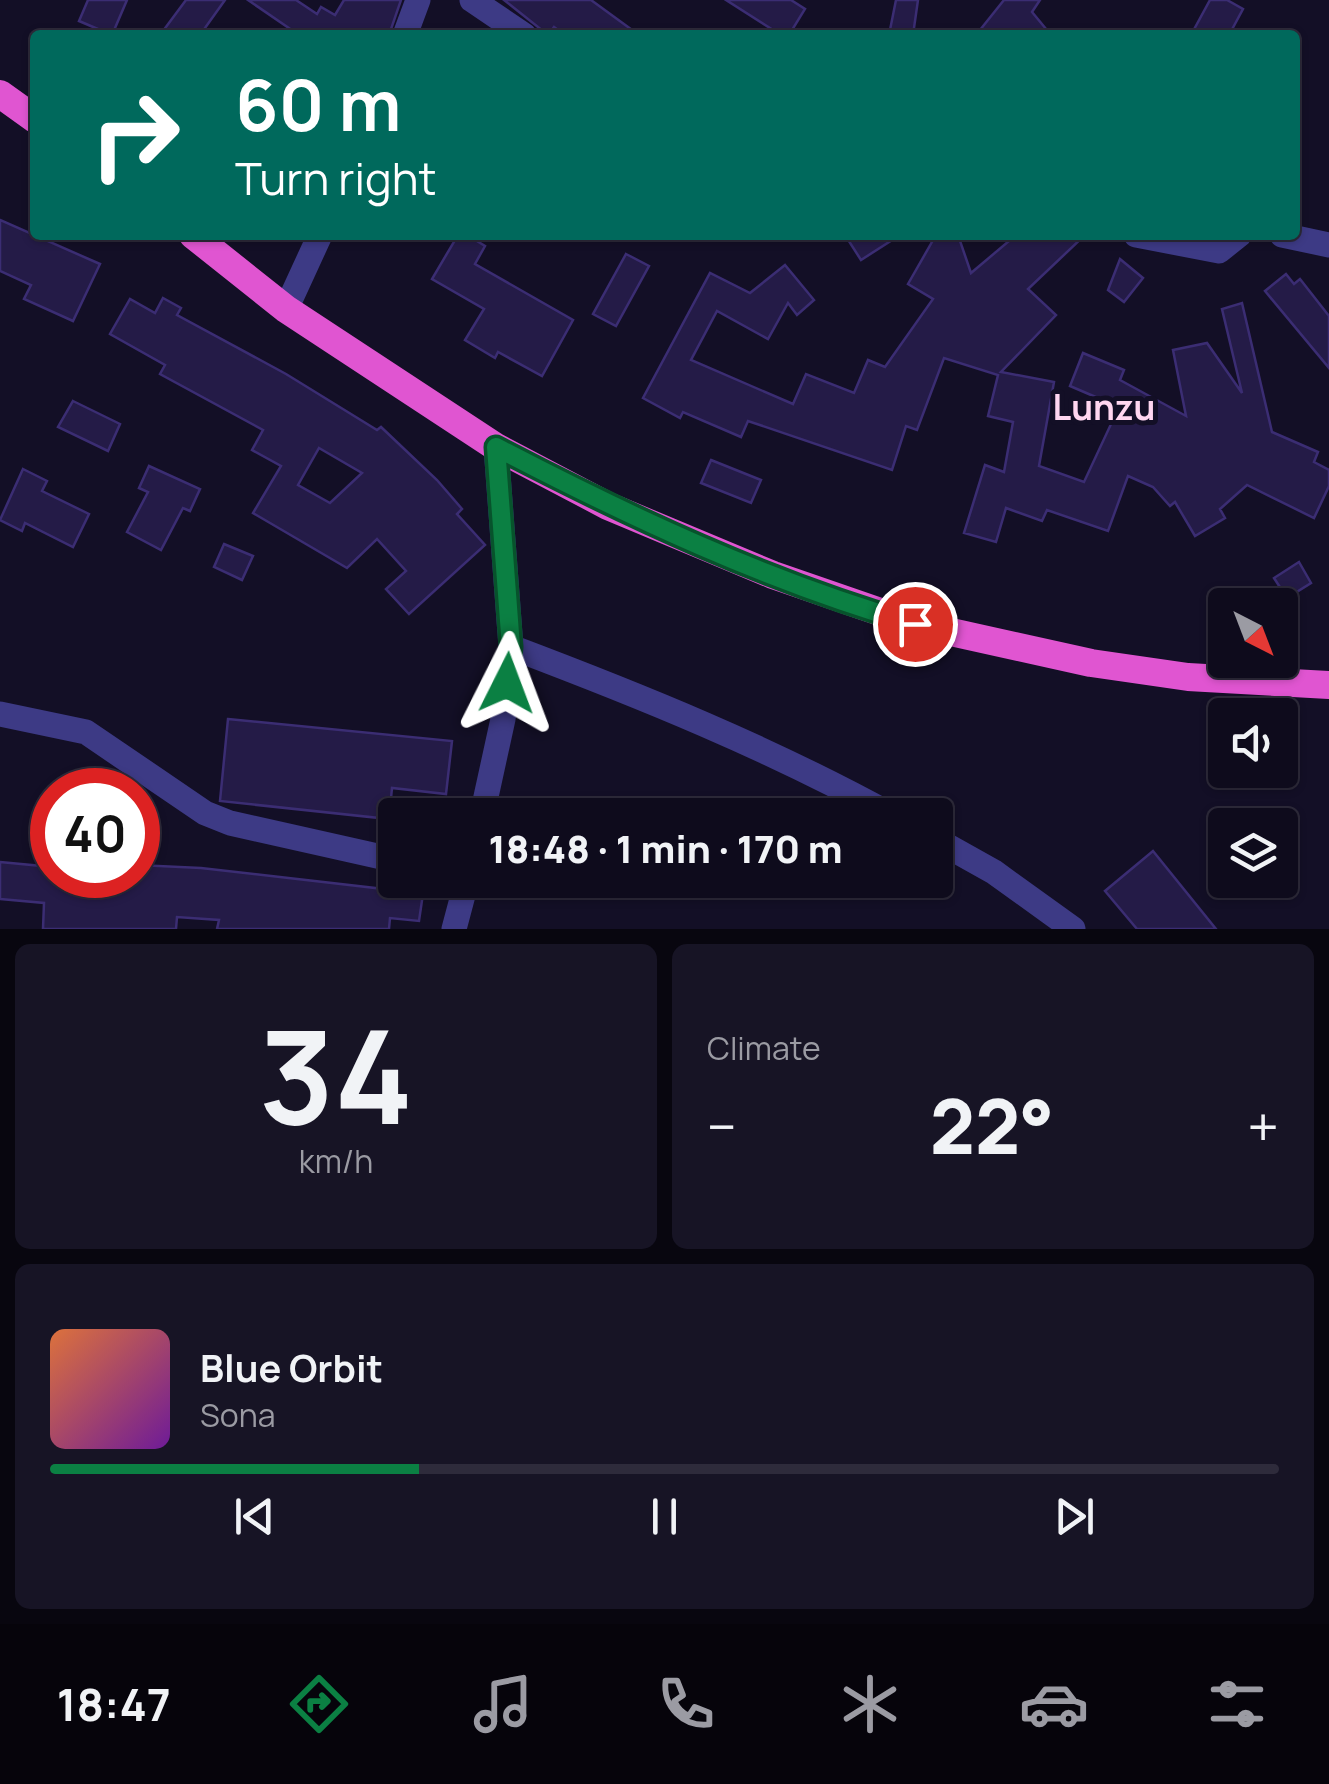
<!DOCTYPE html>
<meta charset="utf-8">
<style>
body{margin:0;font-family:Manrope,sans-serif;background:#171425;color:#f1f3f6;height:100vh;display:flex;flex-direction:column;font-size:38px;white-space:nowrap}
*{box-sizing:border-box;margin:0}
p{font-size:32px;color:#9b9ba3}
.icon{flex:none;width:55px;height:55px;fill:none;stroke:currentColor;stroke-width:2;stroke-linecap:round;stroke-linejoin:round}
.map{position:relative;height:929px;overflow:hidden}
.drawer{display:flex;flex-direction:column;gap:15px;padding:15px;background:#08060f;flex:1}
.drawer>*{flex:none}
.hud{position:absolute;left:30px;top:30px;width:1270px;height:210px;border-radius:10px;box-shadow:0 2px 8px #0004,0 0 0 2px #2e2b3b;background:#00695c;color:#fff;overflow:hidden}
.needle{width:65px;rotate:138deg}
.controls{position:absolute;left:1208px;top:588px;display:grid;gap:20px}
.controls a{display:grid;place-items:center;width:90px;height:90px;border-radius:10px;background:#0e0b1c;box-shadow:0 2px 8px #0004,0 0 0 2px #2e2b3b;font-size:50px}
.speed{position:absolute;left:30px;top:768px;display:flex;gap:20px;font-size:50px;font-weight:700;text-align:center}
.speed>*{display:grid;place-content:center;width:130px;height:130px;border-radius:50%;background:#0e0b1c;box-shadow:0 2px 8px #0004,0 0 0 2px #2e2b3b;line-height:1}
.speed .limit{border:15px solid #d22;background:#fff;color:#111}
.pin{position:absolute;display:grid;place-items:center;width:85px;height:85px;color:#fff;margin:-42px;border:5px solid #fff;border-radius:50%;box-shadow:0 2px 10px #0007}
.me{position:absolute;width:110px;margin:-55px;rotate:3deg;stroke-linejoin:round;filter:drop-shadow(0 0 8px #0008)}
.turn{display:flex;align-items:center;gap:35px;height:210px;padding:0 40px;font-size:45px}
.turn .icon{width:130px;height:130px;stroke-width:2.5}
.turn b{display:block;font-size:70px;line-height:85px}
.big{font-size:75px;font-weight:800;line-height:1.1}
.drawer .tile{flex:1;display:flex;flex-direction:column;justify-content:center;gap:15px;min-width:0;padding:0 35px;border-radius:15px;background:#171425}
.drawer .dial{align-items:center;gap:0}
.dial b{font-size:130px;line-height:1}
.song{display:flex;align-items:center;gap:30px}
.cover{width:120px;height:120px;border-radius:15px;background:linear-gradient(135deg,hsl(20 70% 55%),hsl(280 70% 35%))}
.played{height:10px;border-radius:5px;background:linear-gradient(90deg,#0b8043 30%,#2e2b3b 30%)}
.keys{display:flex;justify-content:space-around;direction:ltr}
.heat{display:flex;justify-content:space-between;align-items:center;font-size:55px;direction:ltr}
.drawer .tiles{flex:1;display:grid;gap:15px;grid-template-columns:1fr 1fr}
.tile:last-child{grid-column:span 2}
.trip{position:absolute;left:378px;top:798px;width:575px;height:100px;border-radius:10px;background:#0e0b1c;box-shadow:0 2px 8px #0004,0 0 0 2px #2e2b3b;font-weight:800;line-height:100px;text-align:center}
.tabs{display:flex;height:160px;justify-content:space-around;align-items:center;background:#06040b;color:#9b9ba3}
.tabs .icon{width:70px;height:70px}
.tabs .current{color:#0b8043}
.tabs b{font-size:45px;color:#f1f3f6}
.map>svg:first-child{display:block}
.building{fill:#241b47;stroke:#3b2d73;stroke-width:2.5;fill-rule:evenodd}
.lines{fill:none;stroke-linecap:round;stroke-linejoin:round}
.minor{stroke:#3d3a85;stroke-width:25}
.tertiary{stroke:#3d3a85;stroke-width:25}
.trunk{stroke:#e055d1;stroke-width:28}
.route-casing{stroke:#07532c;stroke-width:25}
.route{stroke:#0b8043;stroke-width:18}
.labels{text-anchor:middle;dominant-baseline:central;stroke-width:10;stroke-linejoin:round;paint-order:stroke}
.quarter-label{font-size:35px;font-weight:bold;fill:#ffd6f0;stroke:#130f26}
</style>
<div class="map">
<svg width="1329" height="929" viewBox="0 0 1329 929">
<rect width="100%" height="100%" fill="#130f26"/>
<g class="building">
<polygon points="88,0 127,0 112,35 79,21"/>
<polygon points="186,0 225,0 200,35 160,35"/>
<polygon points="248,0 296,0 317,14 321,7 335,15 344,0 401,0 389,35 299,35"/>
<polygon points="504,0 591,0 639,35 565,35 554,27 548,35"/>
<polygon points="726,0 791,0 805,9 789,35 781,35"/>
<polygon points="896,0 918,0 913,35 889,35"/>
<polygon points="1004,0 1040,0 1032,12 1051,35 976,35"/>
<polygon points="1210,0 1227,0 1243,9 1229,35 1191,35"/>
<polygon points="0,220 100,264 73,321 24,299 31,285 0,271"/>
<polygon points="458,235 467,235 485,246 475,264 573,320 542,376 498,352 495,358 465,340 484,309 432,279"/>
<polygon points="845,235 900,235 861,260"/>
<polygon points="936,235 958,235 971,273 1009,241 1008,235 1085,235 1028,289 1056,315 1001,372 1054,382 1039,466 1084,482 1119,407 1070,386 1083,353 1124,370 1120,380 1186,416 1173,350 1207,343 1242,393 1222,309 1242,303 1272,432 1318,452 1314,462 1329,470 1329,486 1314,518 1247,485 1220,509 1225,518 1195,536 1175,502 1170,506 1153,487 1128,476 1108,531 1047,510 1042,521 1006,508 996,542 964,533 985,465 1004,472 1013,422 988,416 998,375 944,358 917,430 906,426 892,470 748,421 741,437 683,412 680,418 643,398 710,273 750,293 785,265 814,300 797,315 788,303 768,339 717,311 691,360 793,404 806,374 854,393 868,360 885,367 933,299 908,284"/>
<polygon points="626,254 649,266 616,326 593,314"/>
<polygon points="1120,259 1143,278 1124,302 1108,290"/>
<polygon points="1286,274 1294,284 1300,279 1329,316 1329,368 1265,291"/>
<path d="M163 298 181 308 177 315 286 374 377 430 381 427 437 480 462 509 457 514 485 545 409 614 386 589 406 571 377 539 347 568 253 513 281 466 252 450 263 430 160 374 165 365 110 334 130 299 155 313ZM319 448 362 473 330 503 298 485Z"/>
<polygon points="73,401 120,424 108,451 58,427"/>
<polygon points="711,460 761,480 751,503 701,483"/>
<polygon points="149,466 200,489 190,511 183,508 161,550 127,532 148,492 139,488"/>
<polygon points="23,469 47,481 42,491 89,514 73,547 25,523 22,531 0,520"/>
<polygon points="224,544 253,556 242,580 214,567"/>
<polygon points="1299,562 1311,583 1287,598 1274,578"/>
<polygon points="228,719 452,741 446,794 392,788 389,819 220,801"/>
<polygon points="1153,851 1216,929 1137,929 1105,891"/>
<polygon points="0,862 52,867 52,875 138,875 138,865 201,868 393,890 394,880 425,880 419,921 390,918 389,929 217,929 219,920 177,917 176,929 43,929 44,903 0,899"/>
</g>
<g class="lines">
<g class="minor">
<polyline points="472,0 524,35"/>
<polyline points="405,35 418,0"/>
<polyline points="1136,235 1219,251 1239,235"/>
<polyline points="1282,235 1329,245"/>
<polyline points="286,309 320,235"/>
<path d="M511 647C641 696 769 748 891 815"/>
<polyline points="0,714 86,732 205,813 230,823 395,860"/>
<polyline points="935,839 994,872 1073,929"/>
</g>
<g class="tertiary">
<polyline points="482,815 503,719 511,647 496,447"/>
<polyline points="454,929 467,880"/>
</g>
<g class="trunk">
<polyline points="0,94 35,119"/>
<polyline points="193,235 286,309 496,447 608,506 773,575 915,624 1091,663 1188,677 1329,685"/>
</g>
</g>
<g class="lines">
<defs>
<path id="route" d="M507 683 511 647 496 447C630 517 769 582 915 624"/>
</defs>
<use href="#route" class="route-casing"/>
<use href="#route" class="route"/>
</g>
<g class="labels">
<g class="quarter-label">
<text x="1104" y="407">Lunzu</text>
</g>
</g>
</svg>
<div class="controls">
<a><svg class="needle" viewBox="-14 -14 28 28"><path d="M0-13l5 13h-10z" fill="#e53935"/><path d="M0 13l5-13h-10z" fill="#9b9ba3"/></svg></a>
<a><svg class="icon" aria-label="sound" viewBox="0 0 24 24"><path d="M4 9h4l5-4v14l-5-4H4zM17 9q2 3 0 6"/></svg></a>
<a><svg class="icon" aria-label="layers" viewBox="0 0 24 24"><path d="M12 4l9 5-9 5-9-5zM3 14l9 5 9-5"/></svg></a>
</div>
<div class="speed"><div class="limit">40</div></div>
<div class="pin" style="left:915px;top:624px;background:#d93025"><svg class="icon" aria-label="arrive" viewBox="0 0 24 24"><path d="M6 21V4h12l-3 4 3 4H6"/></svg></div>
<svg class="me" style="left:507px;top:683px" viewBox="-20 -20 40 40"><path d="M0-17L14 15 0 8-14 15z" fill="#0b8043" stroke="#fff" stroke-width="4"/></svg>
<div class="trip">18:48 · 1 min · 170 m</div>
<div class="hud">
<div class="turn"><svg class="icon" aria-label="right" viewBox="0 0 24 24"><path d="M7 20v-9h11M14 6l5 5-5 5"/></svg><div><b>60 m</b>Turn right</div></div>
</div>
</div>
<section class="drawer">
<div class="tiles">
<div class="tile dial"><b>34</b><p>km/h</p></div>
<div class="tile"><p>Climate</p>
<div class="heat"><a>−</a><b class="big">22°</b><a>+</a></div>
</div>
<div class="tile">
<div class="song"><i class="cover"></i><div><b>Blue Orbit</b><p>Sona</p></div></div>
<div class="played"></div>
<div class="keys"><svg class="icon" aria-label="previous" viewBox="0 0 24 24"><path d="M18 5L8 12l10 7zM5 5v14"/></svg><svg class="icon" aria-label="pause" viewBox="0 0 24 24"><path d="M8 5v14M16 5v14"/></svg><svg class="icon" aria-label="next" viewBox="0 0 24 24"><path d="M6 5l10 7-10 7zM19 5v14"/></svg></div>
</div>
</div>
</section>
<nav class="tabs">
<b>18:47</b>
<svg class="icon current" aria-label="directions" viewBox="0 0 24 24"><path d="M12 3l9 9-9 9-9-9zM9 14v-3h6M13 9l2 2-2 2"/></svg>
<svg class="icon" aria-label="music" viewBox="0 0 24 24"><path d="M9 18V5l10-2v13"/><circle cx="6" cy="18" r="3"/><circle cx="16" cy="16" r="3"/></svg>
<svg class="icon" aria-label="phone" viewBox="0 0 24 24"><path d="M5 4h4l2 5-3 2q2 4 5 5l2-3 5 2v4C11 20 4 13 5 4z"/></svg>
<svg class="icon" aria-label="climate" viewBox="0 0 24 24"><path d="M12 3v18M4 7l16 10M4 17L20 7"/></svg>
<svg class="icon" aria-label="car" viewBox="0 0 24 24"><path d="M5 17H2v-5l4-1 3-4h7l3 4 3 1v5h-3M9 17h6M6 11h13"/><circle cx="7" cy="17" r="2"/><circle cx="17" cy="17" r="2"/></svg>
<svg class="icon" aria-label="filters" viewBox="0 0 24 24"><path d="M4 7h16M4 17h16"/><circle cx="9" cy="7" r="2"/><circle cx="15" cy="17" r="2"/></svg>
</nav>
